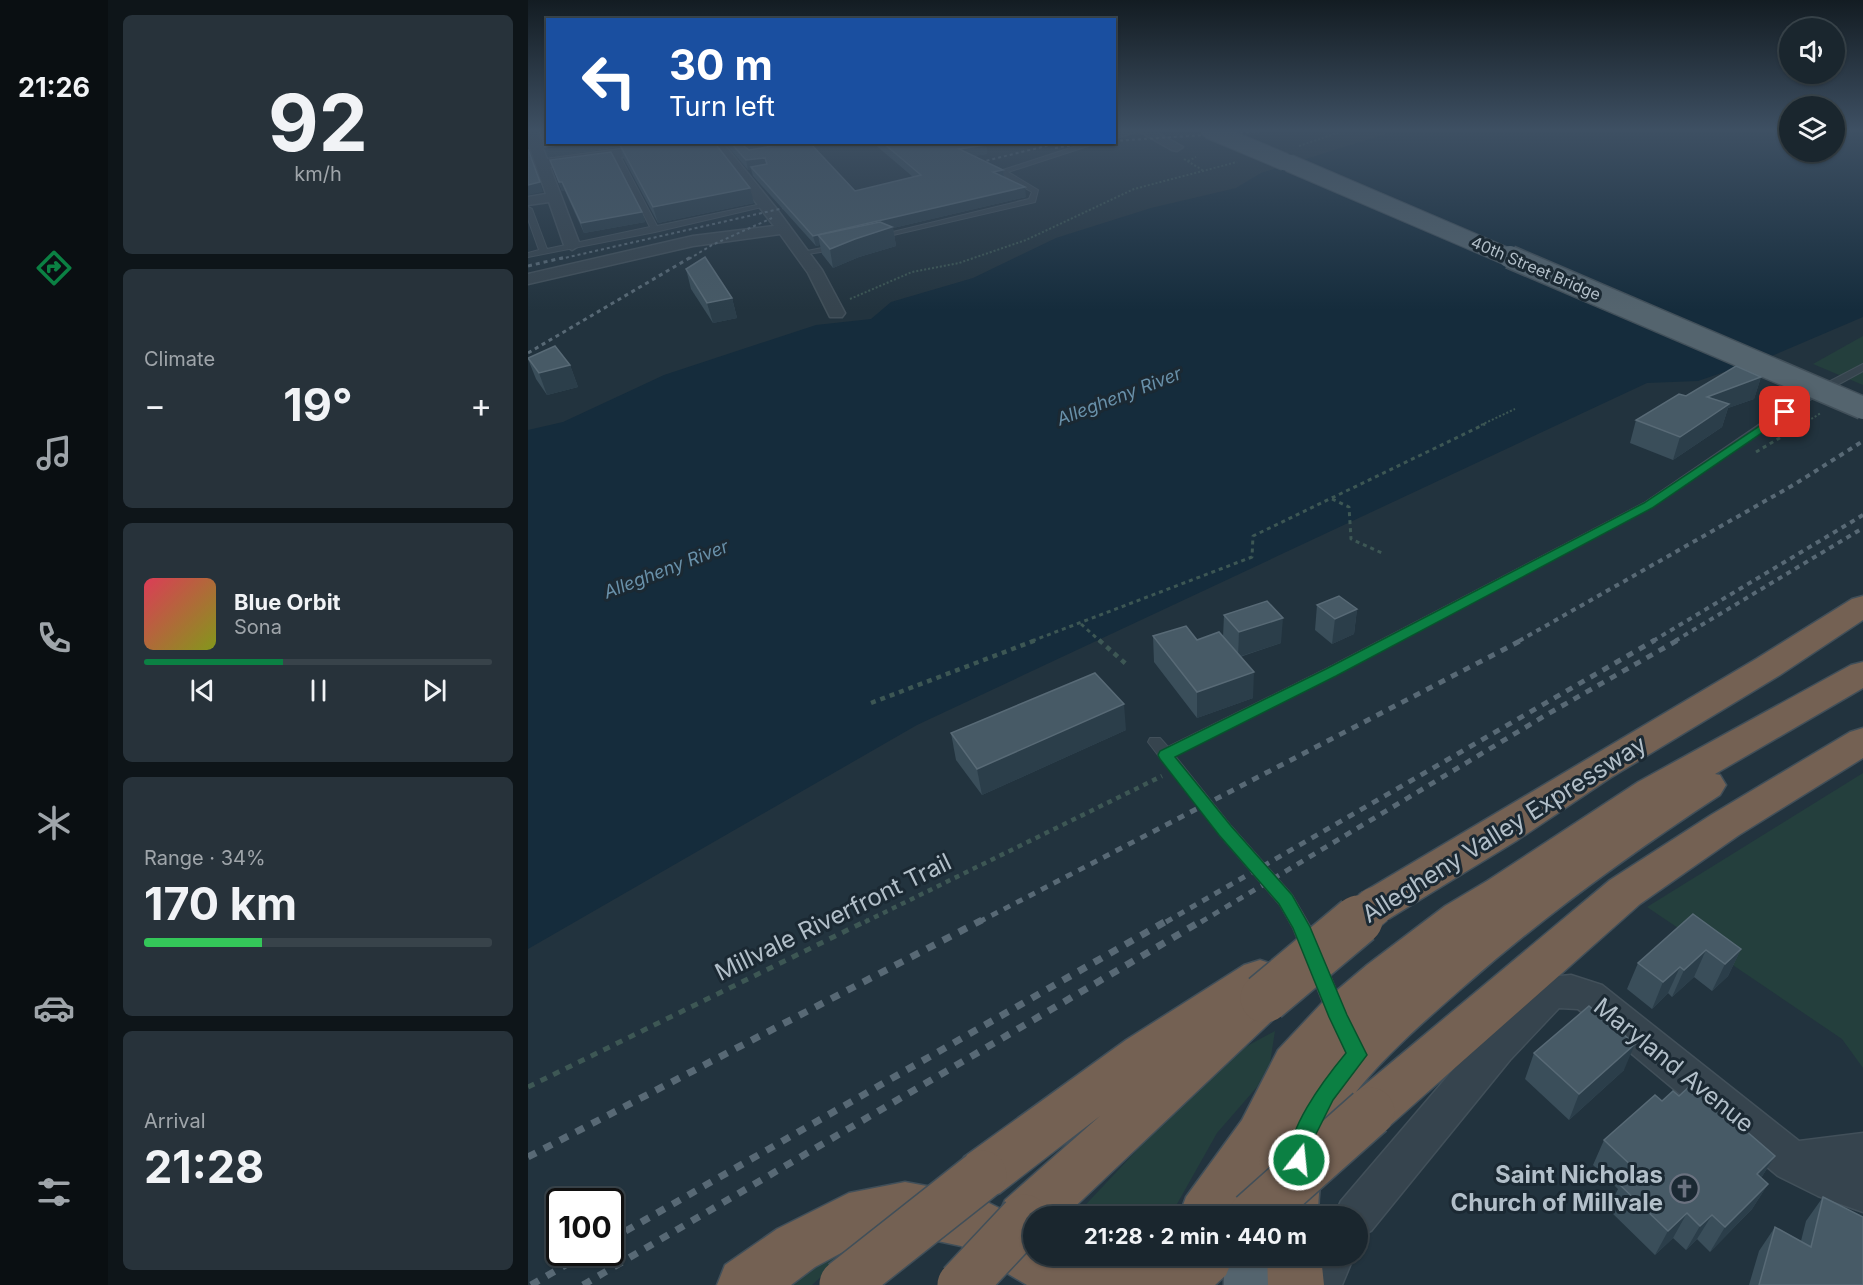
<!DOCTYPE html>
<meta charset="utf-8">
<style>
body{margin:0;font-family:Inter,sans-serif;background:#27323a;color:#f1f3f6;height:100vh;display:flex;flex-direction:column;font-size:22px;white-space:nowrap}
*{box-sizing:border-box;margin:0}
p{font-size:20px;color:#9fa5aa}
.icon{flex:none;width:33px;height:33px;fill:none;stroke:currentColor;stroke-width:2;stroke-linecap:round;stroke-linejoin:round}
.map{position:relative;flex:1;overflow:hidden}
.details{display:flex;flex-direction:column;gap:15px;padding:15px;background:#0e1519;width:420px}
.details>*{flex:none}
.banner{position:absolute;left:18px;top:18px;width:570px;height:126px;border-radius:0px;box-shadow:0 2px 4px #0004,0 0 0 2px #38434a;background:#1a4fa0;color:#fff;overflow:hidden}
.controls{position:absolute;left:1251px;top:18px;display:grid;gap:12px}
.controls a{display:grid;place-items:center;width:66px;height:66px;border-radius:50%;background:#1a262e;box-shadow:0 2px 4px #0004,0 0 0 2px #38434a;font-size:30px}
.speed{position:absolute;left:18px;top:1188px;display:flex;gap:12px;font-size:30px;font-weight:700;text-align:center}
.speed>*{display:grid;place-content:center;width:78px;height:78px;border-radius:50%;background:#1a262e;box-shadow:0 2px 4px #0004,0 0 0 2px #38434a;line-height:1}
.speed .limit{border:3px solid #111;border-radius:9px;background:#fff;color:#111}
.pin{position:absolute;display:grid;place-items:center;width:51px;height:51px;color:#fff;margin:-26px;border-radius:12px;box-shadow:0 3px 9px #0006}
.me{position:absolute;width:66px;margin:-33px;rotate:16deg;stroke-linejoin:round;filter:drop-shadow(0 0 4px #0008)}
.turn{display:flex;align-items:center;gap:21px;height:126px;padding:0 24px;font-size:27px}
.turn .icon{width:78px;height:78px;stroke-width:2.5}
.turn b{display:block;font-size:42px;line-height:51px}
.big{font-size:45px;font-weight:700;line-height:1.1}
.details .card{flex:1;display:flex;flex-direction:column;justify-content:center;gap:9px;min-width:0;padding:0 21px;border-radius:9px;background:#27323a}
.details .dial{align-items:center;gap:0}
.dial b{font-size:78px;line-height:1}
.song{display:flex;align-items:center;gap:18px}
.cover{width:72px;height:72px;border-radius:9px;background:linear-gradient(135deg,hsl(350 70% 55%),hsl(70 70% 35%))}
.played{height:6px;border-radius:3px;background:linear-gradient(90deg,#0b8043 40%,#38434a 40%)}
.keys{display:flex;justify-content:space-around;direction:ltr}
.heat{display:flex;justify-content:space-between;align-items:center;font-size:33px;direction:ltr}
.charge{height:9px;border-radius:4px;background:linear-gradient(90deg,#34c759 34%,#38434a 0)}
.trip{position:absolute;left:495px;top:1206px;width:345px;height:60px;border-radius:30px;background:#1a262e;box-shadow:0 2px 4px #0004,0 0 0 2px #38434a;font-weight:700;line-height:60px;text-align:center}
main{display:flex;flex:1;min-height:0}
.tab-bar{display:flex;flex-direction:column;width:108px;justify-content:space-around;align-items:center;background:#0a0f12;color:#9fa5aa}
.tab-bar .icon{width:42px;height:42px}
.tab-bar .current{color:#0b8043}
.tab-bar b{font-size:27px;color:#f1f3f6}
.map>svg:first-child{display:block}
.green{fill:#243f3d}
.water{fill:#152c3c}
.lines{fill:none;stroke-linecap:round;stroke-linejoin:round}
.lane-casing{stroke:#42505a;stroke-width:2}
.street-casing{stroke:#42505a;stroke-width:3}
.primary-casing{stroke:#42505a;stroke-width:3}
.highway-casing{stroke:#414f59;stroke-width:3}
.path-far3{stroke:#3d5754;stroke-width:2;stroke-dasharray:2 2;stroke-linecap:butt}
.path-far2{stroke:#3d5754;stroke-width:3;stroke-dasharray:4 4;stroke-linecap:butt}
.path-far1{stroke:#3d5754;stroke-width:4.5;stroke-dasharray:5 5;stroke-linecap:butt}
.path{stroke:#3d5754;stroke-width:5;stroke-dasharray:7 7;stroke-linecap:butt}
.lane{fill:#36444e;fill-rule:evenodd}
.street{fill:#36444e;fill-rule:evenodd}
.primary{fill:#54646e;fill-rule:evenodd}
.highway{fill:#746153;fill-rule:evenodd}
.rail-far4{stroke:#586975;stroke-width:2;stroke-dasharray:3 3;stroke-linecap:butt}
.rail-far3{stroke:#586975;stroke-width:3;stroke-dasharray:4 4;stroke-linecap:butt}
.rail-far2{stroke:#586975;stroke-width:4;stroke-dasharray:5 5;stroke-linecap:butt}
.rail-far1{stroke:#586975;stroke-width:5;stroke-dasharray:7 7;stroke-linecap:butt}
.rail{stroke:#586975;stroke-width:7;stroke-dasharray:9 9;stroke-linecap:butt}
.primary-bridge-far1-casing{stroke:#42505a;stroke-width:19;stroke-linecap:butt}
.primary-bridge-casing{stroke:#42505a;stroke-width:25;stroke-linecap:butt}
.highway-bridge-far1-casing{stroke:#414f59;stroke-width:40;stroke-linecap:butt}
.highway-bridge-casing{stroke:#414f59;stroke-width:52;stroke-linecap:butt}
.primary-bridge-far1{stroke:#54646e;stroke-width:17}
.primary-bridge{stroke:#54646e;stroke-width:22}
.highway-bridge-far1{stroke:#746153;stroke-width:38}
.highway-bridge{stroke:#746153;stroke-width:49}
.wall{fill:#3a4e5a}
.shaded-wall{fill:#2b3e4a}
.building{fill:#475a66;stroke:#586a76;stroke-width:1.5}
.route{fill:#0b8043;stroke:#07532c;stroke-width:1.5}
.labels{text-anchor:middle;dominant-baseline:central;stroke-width:6;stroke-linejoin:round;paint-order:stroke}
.far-street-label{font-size:16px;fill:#b2bfc9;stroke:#1b2933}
.far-water-label{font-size:18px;font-style:italic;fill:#6991aa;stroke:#1b2933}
.near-street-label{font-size:24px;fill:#b2bfc9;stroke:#1b2933}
.near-poi-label{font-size:24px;font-weight:bold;fill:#b2bfc9;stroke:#1b2933;text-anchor:end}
</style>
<main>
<nav class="tab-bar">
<b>21:26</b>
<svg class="icon current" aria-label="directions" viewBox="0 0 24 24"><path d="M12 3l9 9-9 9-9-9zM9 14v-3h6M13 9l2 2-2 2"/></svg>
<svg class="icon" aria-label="music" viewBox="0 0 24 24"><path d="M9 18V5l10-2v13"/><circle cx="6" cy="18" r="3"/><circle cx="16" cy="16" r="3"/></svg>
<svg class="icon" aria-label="phone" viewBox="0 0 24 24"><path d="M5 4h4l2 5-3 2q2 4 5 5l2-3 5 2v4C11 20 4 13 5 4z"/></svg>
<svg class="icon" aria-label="climate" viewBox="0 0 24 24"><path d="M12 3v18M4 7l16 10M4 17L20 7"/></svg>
<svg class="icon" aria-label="car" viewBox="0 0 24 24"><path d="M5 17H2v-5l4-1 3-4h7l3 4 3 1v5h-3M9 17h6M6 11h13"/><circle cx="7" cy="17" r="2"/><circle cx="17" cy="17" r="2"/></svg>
<svg class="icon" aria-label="filters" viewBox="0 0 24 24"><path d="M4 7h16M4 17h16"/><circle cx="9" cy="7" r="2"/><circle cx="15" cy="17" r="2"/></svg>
</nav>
<section class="details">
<div class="card dial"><b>92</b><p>km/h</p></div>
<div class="card"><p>Climate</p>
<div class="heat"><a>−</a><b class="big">19°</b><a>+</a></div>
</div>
<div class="card">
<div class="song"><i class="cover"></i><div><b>Blue Orbit</b><p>Sona</p></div></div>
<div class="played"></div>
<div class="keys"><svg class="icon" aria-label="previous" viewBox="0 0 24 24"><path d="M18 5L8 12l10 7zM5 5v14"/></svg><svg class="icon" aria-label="pause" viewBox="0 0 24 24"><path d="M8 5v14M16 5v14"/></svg><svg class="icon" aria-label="next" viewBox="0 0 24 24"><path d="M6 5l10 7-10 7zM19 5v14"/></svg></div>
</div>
<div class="card"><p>Range · 34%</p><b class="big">170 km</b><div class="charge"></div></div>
<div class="card"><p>Arrival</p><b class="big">21:28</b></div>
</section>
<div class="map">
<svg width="1335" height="1285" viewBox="0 0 1335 1285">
<rect width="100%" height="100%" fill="#22333e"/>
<g class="green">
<polygon points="1335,336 1335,385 1285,364"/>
<polygon points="1335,773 1335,1068 1314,1039 1119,907"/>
<polygon points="747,1031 742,1063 729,1087 689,1133 649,1204 655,1210 649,1216 547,1216 640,1117 708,1052"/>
<polygon points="323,1249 284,1285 257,1285 291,1262"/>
</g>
<polygon class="water" points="870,130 1261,130 1262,152 1306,152 1307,130 1335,130 1335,317 1246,355 1170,381 1119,383 389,725 0,949 0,430 35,422 136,375 288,325 343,319 363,302 445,278 528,238 623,208 708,188 733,173"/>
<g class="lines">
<defs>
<g id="lane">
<polygon points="605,130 614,130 586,139 586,135"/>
<polygon points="561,142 572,142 480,172 510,190 507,202 348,239 344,237 501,199 504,192 472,173 472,171"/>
<polygon points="88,152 91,154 129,226 238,203 242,205 127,232 0,257 0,253 11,250 0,219 0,207 4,209 19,249 122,227 85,154"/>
<polygon points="309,245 312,245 312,249 273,255 269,253"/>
<polygon points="1335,364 1335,371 1278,402 1124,507 808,675 647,756 703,826 764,895 782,926 817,1012 815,1018 808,1020 801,1018 765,928 752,905 691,834 620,742 622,738 632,738 640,747 798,669 1116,503 1270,398"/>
</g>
<g id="street">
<polygon points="0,130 8,130 19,159 132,144 138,148 132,152 22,167 52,245 44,250 36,245 21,202 0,205 0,197 18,194 0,142"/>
<polygon points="609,130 624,130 655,147 649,151 644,150"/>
<polygon points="181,142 194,142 248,208 294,270 317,313 314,317 302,317 280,273 252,234 165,246 0,284 0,274 165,236 246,226"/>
<polygon points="1043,975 1074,985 1271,1141 1335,1133 1335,1212 1290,1196 1250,1176 1050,1009 1031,1008 982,1060 843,1231 830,1237 830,1216 806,1216 813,1201 954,1036 1008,982 1021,977"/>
<polygon points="781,1256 826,1256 814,1285 768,1285"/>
</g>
<polygon id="primary" points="696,1256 750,1256 752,1285 696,1285"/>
<g id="highway">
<polygon points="1335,596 1335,620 1252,675 1082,778 988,841 862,918 847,923 832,918 826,906 832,894 1228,659 1324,599"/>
<path d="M1335 662V688L1187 774 1192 775 1198 785 1192 795C1105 852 1020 913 941 982 901 1017 860 1052 827 1093L1082 880 1183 815 1322 732 1335 728V758L1211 835 1112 904 859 1128 842 1135 825 1128 817 1112 823 1099C797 1134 791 1174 790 1216H738L739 1185 744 1163 708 1216H651L658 1197 714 1120 750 1050 794 1003 839 965 917 906 959 881 1110 782 1323 665Z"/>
<path d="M732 960 748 965 754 979 752 984 760 998 753 1012 537 1216H506V1256H706L698 1275 687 1285H499L433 1246 377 1234 328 1245 287 1267 263 1285H189L197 1265 249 1229 321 1193 377 1182 437 1193 428 1175 436 1157 598 1040 716 965ZM572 1116 477 1200 473 1209 455 1200 472 1193Z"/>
<polygon points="739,1256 793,1256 796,1285 740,1285"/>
</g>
</defs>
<use href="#lane" class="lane-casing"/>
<use href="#street" class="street-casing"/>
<use href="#primary" class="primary-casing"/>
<use href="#highway" class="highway-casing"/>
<g class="path-far3">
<polyline points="771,146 818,130"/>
<polyline points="656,159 676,171"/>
<polyline points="660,161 668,157"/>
<polyline points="322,299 384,272 431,263 498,240 606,189 709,162"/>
<polyline points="953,425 987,409"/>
<polyline points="1273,425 1293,413"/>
</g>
<g class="path-far2">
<polyline points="1228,452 1275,424"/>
<polyline points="804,499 821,507 823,539 854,553"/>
<polyline points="553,624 572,641"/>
<polyline points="504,641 724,557 725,536 957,424"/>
</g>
<g class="path-far1">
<polyline points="571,640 598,664"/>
<polyline points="343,703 508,640"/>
<polyline points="337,922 634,776"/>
</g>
<polyline class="path" points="0,1087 340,920"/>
<use href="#lane" class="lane"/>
<use href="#street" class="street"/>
<use href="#primary" class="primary"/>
<use href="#highway" class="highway"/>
<g class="rail-far4">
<polyline points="586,141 752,130"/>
<polyline points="527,148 566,142"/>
<polyline points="441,165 534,142"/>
<polyline points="32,259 269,205"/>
<polyline points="161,259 184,245 244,218"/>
</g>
<g class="rail-far3">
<polyline points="0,266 38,257"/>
<polyline points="0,353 163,257"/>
</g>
<g class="rail-far2">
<polyline points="991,641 1267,484 1335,441"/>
<polyline points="1125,641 1335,515"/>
<polyline points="1147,641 1335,528"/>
</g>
<g class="rail-far1">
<polyline points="451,922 994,640"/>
<polyline points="638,922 1127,640"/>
<polyline points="673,922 1018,715 1150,640"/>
</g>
<g class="rail">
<polyline points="0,1157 454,920"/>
<polyline points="82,1240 640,920"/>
<polyline points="3,1285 60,1252"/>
<polyline points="55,1285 675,920"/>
</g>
<defs>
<g id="primary-bridge-far1">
<polyline points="681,130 757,162"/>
<polyline points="761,163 985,259"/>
</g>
<polyline id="primary-bridge" points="982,257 1335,408"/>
<polyline id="highway-bridge-far1" points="828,922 847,906"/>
<g id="highway-bridge">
<polyline points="737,998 830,920"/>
<polyline points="725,1216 842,1112"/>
<polyline points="316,1284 454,1175"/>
<polyline points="434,1285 496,1219"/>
</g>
</defs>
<use href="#primary-bridge-far1" class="primary-bridge-far1-casing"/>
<use href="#primary-bridge" class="primary-bridge-casing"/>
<use href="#highway-bridge-far1" class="highway-bridge-far1-casing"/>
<use href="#highway-bridge" class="highway-bridge-casing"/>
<use href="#primary-bridge-far1" class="primary-bridge-far1"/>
<use href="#primary-bridge" class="primary-bridge"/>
<use href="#highway-bridge-far1" class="highway-bridge-far1"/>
<use href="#highway-bridge" class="highway-bridge"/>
</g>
<g class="wall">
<polygon points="10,130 93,144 102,142 186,142 226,203 130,223 96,159 92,147 20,157"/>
<polygon points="196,142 264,142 327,191 385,177 344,142 455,142 458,145 459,154 446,156 475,170 476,177 498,197 365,228 368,246 331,257 305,268 294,254 292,245 288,246 225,176 223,169 220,170"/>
<polygon points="22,160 114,212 117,222 56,233 37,191 34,191"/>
<polygon points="158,269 204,298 209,318 185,323 163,289"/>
<polygon points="0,359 42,365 50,387 19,395 8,379"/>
<polygon points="1233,377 1226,399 1200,408 1194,427 1145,460 1102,443 1108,420 1158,396"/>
<polygon points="789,605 829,609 826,634 804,644 787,630"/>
<polygon points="696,615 753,643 712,657 725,698 669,718 626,662 625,636 669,640 695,637"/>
<polygon points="598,730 454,795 428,760 423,733"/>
<polygon points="1165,914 1213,949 1200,976 1184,991 1166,977 1144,997 1140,993 1124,1009 1099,989 1110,963"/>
<polygon points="1006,1053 1096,1070 1041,1120 997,1079"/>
<polygon points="1151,1096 1247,1156 1233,1178 1240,1184 1224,1209 1182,1252 1169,1239 1158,1250 1145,1238 1127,1255 1080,1209 1090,1189 1065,1165 1076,1140 1134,1101"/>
<polygon points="1295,1197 1335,1285 1221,1285 1231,1251 1247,1227 1273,1241 1278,1221"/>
</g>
<g class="shaded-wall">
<polygon points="52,142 93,142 94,146 20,157 17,147"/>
<polygon points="223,142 264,142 264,144 220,153 216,146 217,144"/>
<polygon points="458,145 459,154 432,158 431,149"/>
<polygon points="237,158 239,168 223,167 223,169 220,170 218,160"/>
<polygon points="475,170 476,179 465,172"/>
<polygon points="12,182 15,192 0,195 0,185"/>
<polygon points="31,182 34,182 37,191 34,191"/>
<polygon points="497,187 498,197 365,228 368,246 331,257 305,268 302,249 290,235 292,245 288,246 285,236"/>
<polygon points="222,188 226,203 130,223 125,207"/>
<polygon points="114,212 117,222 56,233 53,223"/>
<polygon points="204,298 209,318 185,323 179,303"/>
<polygon points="42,365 50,387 19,395 11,373"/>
<polygon points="1233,377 1226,399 1200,408 1194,427 1145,460 1152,437 1179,397"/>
<polygon points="829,609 826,634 804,644 807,619"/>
<polygon points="755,618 753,643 710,657 711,632"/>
<polygon points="726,672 725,698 669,718 669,692"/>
<polygon points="596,704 598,730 454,795 449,769"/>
<polygon points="1213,949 1200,976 1184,991 1197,964"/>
<polygon points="1178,950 1166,977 1144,997 1156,970"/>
<polygon points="1152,967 1140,993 1124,1009 1135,982"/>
<polygon points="1107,1044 1096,1070 1041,1120 1051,1094"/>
<polygon points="1247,1156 1231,1181 1229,1174"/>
<polygon points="1240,1184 1224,1209 1182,1252 1197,1227"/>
<polygon points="1159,1213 1145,1238 1127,1255 1140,1231"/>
<polygon points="1184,1215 1169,1239 1158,1250 1172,1226"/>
</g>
<g class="building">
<polygon points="11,130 20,130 20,142 52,142 17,147"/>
<polygon points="108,142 186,142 222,188 125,207 92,145"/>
<polygon points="202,142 223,142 217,144 216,146 221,150 268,142 281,142 327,191 393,175 354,142 455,142 458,145 431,149 475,170 465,172 497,187 285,236 223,167 239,164 237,158 218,160"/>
<polygon points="0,149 12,182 0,185"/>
<polygon points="83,152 114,212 53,223 34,182 31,182 22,160"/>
<polygon points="352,222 364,227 327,239 302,249 290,235"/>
<polygon points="177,257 204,298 179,303 158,269"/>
<polygon points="27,346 42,365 11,373 0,358"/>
<polygon points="1208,366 1233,377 1179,397 1201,404 1152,437 1108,420 1151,394 1158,396"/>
<polygon points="811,596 829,609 807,619 789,605"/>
<polygon points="739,601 755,618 711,632 696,615"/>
<polygon points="658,626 669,640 691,632 726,672 669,692 625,636"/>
<polygon points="567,673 596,704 449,769 423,733"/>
<polygon points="1165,914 1213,949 1197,964 1178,950 1156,970 1152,967 1135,982 1110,963"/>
<polygon points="1061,1006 1107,1044 1051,1094 1006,1053"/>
<polygon points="1164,1084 1247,1156 1229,1174 1240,1184 1197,1227 1184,1215 1172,1226 1159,1213 1140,1231 1092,1185 1107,1169 1076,1140 1127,1095 1134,1101 1145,1091 1151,1096"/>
<polygon points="1295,1197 1335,1217 1335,1285 1231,1285 1247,1227 1283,1247"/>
</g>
<linearGradient id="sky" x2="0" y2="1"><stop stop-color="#131c22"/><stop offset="0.42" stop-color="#3e5063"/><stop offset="1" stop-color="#3e5063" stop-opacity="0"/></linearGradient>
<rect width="1335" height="310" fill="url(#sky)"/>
<path class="route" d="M1257 409 1262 412 1260 415 1124 508 808 676 647 757 703 826 764 895 782 927 819 1015 839 1055 805 1100 785 1140 779 1167 771 1170 764 1167C751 1137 799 1076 818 1053L801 1017 765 928 751 904 691 835 632 759 630 755 632 751 798 669 1116 503Z"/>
<defs>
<symbol id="church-ring" viewBox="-11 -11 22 22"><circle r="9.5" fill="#1b2933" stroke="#6b7280" stroke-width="1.5"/><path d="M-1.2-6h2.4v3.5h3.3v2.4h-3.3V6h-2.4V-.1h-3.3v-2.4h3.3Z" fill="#6b7280"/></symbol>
</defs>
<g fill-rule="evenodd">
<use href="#church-ring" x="1140" y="1172" width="33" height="33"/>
</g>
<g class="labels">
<g class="far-street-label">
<text transform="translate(1008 268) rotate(23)">40th Street Bridge</text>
</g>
<g class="far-water-label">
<text transform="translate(591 396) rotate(-21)">Allegheny River</text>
<text transform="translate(138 569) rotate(-21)">Allegheny River</text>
</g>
<g class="near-street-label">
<text transform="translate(976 829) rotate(-32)">Allegheny Valley Expressway</text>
<text transform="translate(305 917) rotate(-26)">Millvale Riverfront Trail</text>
<text transform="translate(1146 1065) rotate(39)">Maryland Avenue</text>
</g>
<g class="near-poi-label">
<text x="1135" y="1174">Saint Nicholas<tspan x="1135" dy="28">Church of Millvale</tspan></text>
</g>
</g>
</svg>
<div class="controls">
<a><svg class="icon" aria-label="sound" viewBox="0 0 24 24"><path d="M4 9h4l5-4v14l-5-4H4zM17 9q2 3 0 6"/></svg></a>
<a><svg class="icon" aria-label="layers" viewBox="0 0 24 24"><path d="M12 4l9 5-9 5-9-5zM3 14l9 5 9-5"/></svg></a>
</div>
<div class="speed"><div class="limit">100</div></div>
<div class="pin" style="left:1257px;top:412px;background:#d93025"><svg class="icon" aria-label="arrive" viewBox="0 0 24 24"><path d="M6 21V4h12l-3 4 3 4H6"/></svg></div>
<svg class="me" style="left:771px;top:1160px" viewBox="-20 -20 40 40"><circle r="17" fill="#0b8043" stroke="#fff" stroke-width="3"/><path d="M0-11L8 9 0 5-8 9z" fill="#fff"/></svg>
<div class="trip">21:28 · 2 min · 440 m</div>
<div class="banner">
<div class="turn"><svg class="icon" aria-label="left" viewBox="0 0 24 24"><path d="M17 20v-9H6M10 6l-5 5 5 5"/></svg><div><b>30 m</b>Turn left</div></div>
</div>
</div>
</main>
